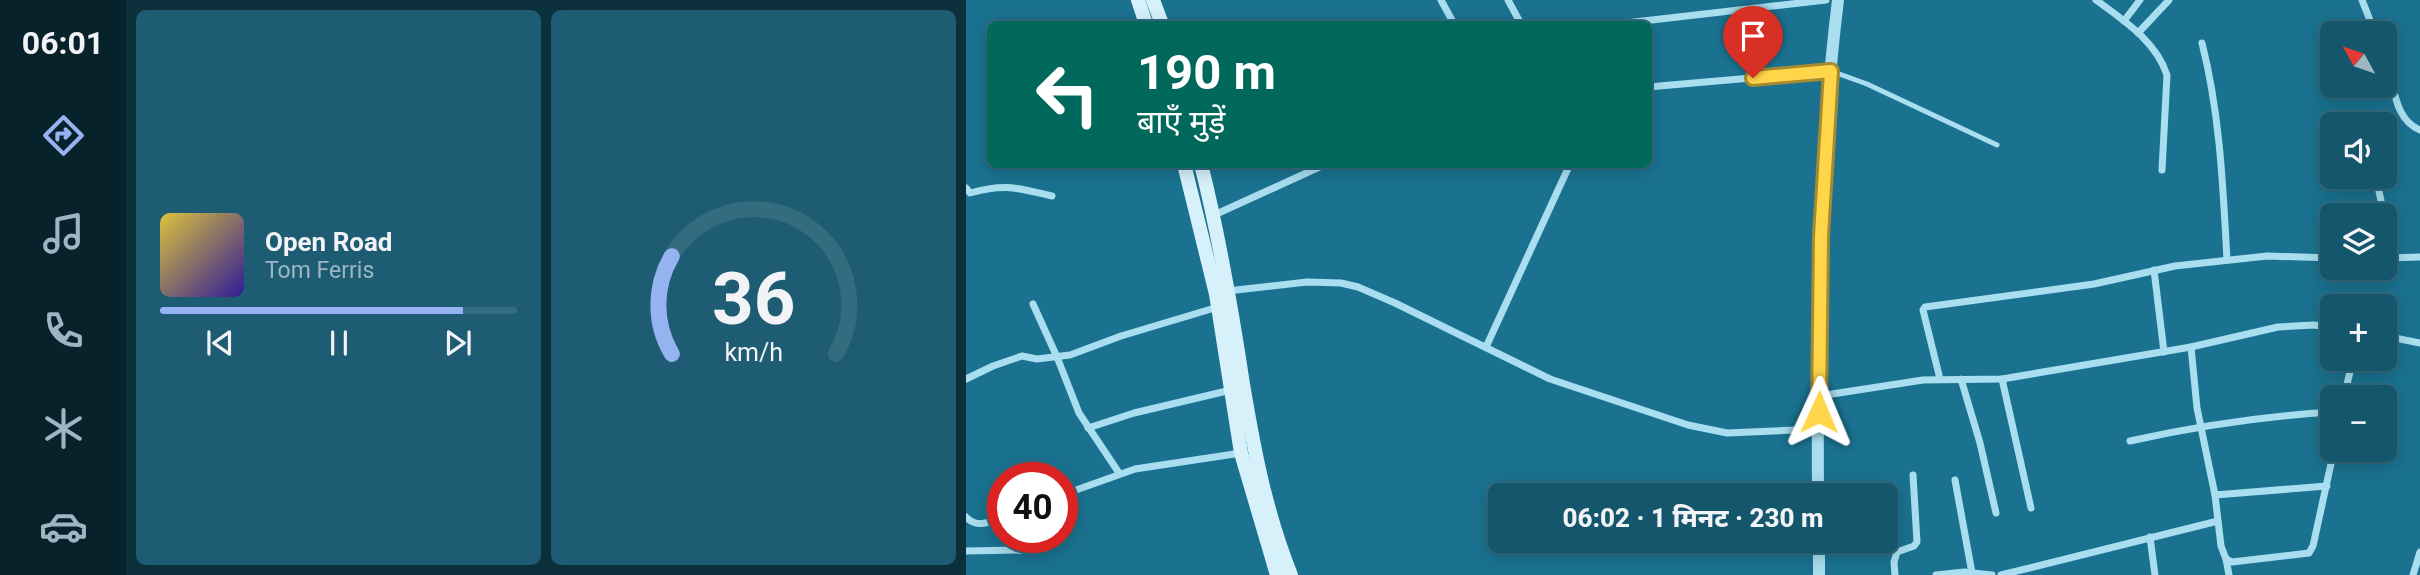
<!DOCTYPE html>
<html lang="hi">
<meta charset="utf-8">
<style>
body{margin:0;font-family:Roboto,"Noto Sans Devanagari",sans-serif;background:#1d5c72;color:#f1f3f6;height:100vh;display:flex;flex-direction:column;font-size:26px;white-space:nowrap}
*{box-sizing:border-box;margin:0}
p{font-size:23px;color:#9db7c2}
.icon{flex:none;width:38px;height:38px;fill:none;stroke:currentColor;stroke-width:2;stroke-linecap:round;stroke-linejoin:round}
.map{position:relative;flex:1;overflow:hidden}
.side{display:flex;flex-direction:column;gap:10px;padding:10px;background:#0b2f3b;width:840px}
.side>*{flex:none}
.banner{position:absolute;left:21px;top:21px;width:665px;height:147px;border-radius:10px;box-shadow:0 4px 18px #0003,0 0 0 2px #336c7f;background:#00695c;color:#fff;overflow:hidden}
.needle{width:46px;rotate:310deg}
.fabs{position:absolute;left:1354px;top:21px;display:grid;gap:14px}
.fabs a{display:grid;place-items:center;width:77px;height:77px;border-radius:10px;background:#14566c;box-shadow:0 4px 18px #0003,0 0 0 2px #336c7f;font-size:35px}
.speed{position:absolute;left:21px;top:462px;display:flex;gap:14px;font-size:35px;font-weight:700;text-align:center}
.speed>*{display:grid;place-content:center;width:91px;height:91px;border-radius:50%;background:#14566c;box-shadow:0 4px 18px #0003,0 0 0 2px #336c7f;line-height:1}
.speed .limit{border:10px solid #d22;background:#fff;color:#111}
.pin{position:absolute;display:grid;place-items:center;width:60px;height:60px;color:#fff;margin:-72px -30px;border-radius:50% 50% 50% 0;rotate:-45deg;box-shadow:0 0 7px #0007}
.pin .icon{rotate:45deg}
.me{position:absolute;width:77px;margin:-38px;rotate:1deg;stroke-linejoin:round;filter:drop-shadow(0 0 5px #0008)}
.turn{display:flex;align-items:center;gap:24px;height:147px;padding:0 35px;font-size:32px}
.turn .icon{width:91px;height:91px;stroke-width:2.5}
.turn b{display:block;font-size:49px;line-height:60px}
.side .card{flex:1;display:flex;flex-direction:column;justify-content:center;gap:10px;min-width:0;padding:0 24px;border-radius:10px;background:#1d5c72}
.side .dial{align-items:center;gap:0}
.dial svg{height:182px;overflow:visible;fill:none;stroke:#336c7f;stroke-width:7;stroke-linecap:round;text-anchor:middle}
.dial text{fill:#f1f3f6;stroke:none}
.song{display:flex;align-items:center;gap:21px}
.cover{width:84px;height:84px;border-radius:10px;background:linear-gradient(135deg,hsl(50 70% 55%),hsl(250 70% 35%))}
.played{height:7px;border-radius:4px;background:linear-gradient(90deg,#95b2f1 85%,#336c7f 85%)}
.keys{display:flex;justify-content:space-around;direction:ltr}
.side .tiles{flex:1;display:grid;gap:10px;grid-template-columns:repeat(2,1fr)}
.trip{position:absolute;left:522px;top:483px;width:410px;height:70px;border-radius:10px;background:#14566c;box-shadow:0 4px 18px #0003,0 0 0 2px #336c7f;font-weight:800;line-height:70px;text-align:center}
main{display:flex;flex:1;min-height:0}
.tab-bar{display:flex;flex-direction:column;width:126px;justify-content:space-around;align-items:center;background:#08222b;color:#9db7c2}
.tab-bar .icon{width:49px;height:49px}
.tab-bar .active{color:#95b2f1}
.tab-bar b{font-size:32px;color:#f1f3f6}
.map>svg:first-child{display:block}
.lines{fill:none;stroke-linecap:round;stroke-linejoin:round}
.service{stroke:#a8deef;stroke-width:5}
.minor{stroke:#a8deef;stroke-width:7}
.tertiary{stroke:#a8deef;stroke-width:12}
.secondary{stroke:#d6f1fa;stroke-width:14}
.route-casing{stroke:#a68a30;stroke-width:18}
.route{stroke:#ffd54a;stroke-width:12}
</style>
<main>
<nav class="tab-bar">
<b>06:01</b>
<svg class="icon active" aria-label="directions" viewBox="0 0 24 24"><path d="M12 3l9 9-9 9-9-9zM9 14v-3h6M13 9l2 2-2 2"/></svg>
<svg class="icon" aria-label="music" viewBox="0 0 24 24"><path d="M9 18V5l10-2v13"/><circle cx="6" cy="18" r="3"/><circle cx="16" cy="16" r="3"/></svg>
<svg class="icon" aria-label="phone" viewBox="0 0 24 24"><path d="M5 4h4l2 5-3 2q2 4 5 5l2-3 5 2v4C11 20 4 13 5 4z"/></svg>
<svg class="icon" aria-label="climate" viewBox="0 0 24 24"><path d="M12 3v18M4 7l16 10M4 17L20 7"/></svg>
<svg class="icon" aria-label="car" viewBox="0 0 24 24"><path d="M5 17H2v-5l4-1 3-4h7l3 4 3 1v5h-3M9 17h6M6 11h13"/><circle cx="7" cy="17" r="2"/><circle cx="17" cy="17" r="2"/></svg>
</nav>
<section class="side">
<div class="tiles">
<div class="card">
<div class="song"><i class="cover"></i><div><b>Open Road</b><p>Tom Ferris</p></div></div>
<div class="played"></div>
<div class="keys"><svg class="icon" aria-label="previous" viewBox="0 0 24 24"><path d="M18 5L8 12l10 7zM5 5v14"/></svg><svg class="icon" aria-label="pause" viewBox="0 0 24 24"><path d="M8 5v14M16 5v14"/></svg><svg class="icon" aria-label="next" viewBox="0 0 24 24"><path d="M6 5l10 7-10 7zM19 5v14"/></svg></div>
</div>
<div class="card dial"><svg viewBox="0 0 100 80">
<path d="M14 69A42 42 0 1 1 86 69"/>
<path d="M14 69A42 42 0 0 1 14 26" stroke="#95b2f1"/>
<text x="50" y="56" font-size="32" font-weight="700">36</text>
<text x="50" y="72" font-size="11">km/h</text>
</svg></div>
</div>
</section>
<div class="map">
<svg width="1454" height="575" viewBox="0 0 1454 575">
<rect width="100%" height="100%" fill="#1a7290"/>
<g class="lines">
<polyline class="service" points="865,71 901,84 1031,145"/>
<g class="minor">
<polyline points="475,0 488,24"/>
<polyline points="542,0 555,24"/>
<path d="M1130 0C1157 20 1190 41 1201 75L1196 170"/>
<polyline points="1396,0 1409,33"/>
<polyline points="1158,21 1174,0"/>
<polyline points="651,24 860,0"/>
<polyline points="1172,33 1203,0"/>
<path d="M1236 43C1254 114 1257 187 1261 260"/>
<path d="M1419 60C1429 84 1427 119 1454 130"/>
<polyline points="682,87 865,71"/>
<polyline points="1410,177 1418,215"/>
<path d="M0 188 4 193C40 183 51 188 86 196"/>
<polyline points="246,216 360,164"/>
<polyline points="1419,219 1428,257"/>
<polyline points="1419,258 1454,257"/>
<polyline points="1188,270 1198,352"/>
<polyline points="261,291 341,282 375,283 392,287 429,303 584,379 722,425 761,433 852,429"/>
<polyline points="67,304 91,357 113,413 153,473"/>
<polyline points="1419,336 1454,343"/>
<polyline points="520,347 604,164"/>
<polyline points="1225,347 1231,408 1249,495 1255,546 1260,559 1266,562 1343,553 1347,546 1368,450"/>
<polyline points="0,379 27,366 56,356 71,359 104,355 155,336 252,307"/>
<polyline points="974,379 957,310 959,307 1128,284 1209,266 1301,256 1367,258"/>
<polyline points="995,379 1014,443 1030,513"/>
<polyline points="1036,379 1065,508"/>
<polyline points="853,396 957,380 1036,379 1225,347 1312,327 1347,325 1367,327"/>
<polyline points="1378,397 1387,359"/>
<polyline points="122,428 168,413 265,390"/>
<path d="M1164 441C1231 426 1298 416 1367 412"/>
<polyline points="989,480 1006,573"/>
<polyline points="96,495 169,469 275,453"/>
<polyline points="1249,495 1361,486"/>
<path d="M0 517C11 529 24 522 37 517"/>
<polyline points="1184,537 1189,575"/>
<polyline points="0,551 59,550"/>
<polyline points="1260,559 1263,575"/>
<polyline points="929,575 928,562 931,552 948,546 951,542 947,475"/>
<polyline points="970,575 998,572 1026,575"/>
<polyline points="1035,575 1252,521"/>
<polyline points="1447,575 1454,552"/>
</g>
<g class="tertiary">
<path d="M852 495C851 332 852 162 872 0"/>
<polyline points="853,541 853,575"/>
</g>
<g class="secondary">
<polyline points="172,0 180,24"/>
<polyline points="187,0 196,24"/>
<polyline points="218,164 250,294 275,453 311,575"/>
<path d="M235 164C253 236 266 311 277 384 288 450 300 513 325 575"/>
</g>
</g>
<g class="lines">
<defs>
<polyline id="route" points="787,78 865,71 855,236 853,412"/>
</defs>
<use href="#route" class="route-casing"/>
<use href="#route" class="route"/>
</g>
</svg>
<div class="fabs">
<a><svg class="needle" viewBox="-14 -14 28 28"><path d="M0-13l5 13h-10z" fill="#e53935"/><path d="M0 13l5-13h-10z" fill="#9db7c2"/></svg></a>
<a><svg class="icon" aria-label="sound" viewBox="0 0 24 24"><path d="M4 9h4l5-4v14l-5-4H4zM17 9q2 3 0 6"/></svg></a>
<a><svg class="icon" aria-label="layers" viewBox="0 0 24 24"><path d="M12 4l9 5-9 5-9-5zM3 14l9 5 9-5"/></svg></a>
<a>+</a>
<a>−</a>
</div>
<div class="speed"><div class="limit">40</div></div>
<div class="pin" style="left:787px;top:78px;background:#d93025"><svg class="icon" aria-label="arrive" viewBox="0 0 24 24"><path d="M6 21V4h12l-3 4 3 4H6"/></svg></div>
<svg class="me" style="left:853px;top:412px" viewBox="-20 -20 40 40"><path d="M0-17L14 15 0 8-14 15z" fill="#ffd54a" stroke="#fff" stroke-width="4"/></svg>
<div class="trip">06:02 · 1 मिनट · 230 m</div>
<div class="banner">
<div class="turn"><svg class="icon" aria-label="left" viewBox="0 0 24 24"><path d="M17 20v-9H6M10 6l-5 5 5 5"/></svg><div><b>190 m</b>बाएँ मुड़ें</div></div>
</div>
</div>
</main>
